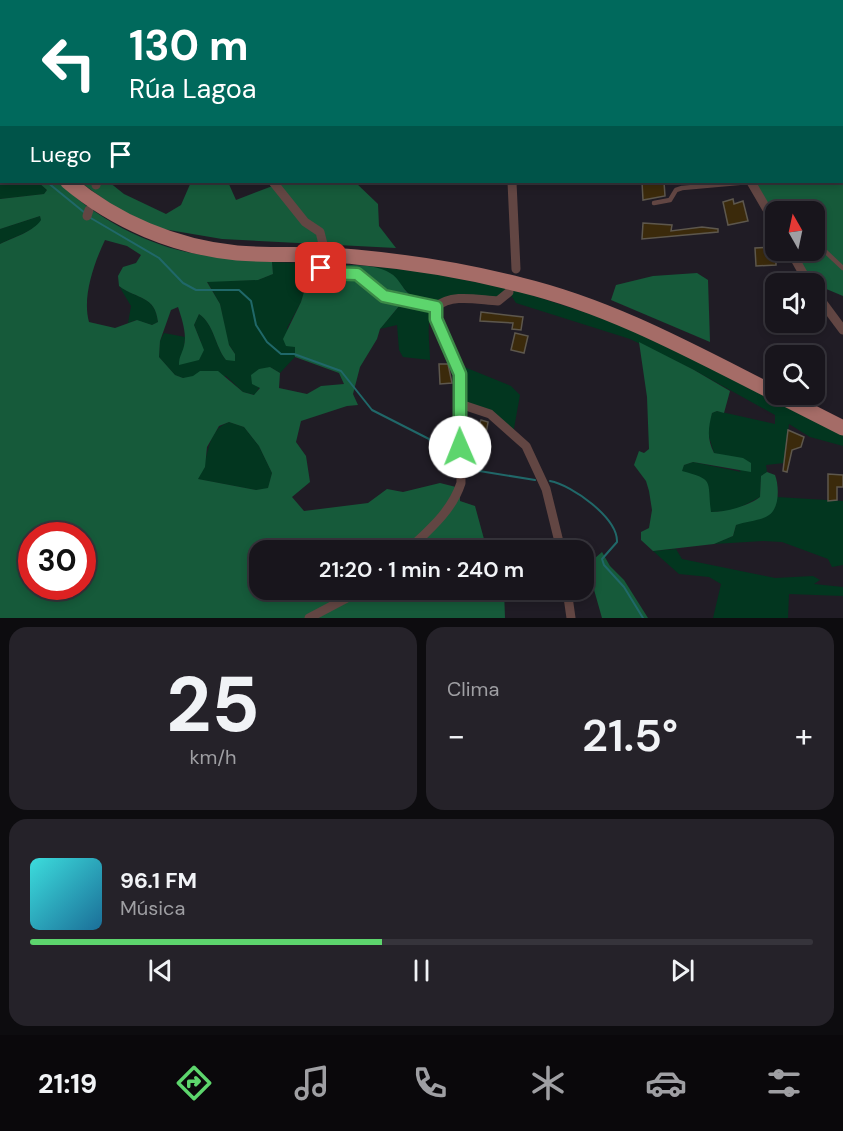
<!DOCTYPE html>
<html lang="es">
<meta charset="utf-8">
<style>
body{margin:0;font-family:"DM Sans",sans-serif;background:#252229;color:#f1f3f6;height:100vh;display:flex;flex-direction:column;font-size:22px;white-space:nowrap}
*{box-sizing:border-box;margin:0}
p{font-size:20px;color:#9f9fa3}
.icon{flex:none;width:33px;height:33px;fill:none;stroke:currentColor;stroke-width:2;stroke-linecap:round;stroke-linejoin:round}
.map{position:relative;height:618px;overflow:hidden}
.side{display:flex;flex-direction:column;gap:9px;padding:9px;background:#0d0c0f;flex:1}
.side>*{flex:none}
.top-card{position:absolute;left:0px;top:0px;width:843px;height:183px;box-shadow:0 3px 9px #0003,0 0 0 2px #36343b;background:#00695c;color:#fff;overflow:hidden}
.needle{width:39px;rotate:351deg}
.fabs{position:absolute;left:765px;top:201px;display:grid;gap:12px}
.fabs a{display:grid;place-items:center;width:60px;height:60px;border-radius:12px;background:#18151c;box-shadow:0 3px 9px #0003,0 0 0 2px #36343b;font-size:30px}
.speed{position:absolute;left:18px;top:522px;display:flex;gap:12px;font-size:30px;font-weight:700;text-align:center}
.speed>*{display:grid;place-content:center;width:78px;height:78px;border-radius:50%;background:#18151c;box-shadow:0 3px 9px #0003,0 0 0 2px #36343b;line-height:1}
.speed .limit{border:9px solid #d22;background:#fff;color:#111}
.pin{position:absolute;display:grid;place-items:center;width:51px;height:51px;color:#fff;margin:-26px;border-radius:12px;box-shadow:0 3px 9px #0006}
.me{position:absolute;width:66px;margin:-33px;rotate:359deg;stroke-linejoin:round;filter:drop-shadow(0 0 4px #0008)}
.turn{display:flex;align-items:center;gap:21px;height:126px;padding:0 30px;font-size:27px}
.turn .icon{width:78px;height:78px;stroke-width:2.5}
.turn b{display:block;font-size:42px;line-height:51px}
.then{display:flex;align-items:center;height:57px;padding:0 30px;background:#0003;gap:12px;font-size:22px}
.big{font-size:45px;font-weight:600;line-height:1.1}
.side .widget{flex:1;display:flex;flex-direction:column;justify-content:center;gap:9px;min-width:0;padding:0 21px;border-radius:18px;background:#252229}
.side .dial{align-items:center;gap:0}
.dial b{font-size:78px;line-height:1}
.song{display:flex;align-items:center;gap:18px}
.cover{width:72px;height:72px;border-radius:9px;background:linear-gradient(135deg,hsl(180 70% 55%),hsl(200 70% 35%))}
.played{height:6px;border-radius:3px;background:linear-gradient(90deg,#5dd56d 45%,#36343b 45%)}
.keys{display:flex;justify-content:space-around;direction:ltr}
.heat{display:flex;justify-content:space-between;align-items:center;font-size:33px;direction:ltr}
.side .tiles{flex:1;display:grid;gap:9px;grid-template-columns:1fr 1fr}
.widget:last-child{grid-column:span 2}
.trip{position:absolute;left:249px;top:540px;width:345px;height:60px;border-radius:18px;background:#18151c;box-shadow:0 3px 9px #0003,0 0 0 2px #36343b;font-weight:600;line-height:60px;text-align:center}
.dock{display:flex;height:96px;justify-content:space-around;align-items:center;background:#0a080b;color:#9f9fa3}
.dock .icon{width:42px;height:42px}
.dock .current{color:#5dd56d}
.dock b{font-size:27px;color:#f1f3f6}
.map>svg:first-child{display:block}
.green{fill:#02361f}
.forest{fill:#165a3a;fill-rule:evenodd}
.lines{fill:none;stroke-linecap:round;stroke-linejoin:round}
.stream{stroke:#206869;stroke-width:2}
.building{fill:#3b2a0b;stroke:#5d574d;stroke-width:1.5}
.lane{stroke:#624643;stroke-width:4.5}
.street{stroke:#624643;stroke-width:9}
.primary{stroke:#a56c67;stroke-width:15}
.route-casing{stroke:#3c8a47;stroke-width:15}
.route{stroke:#5dd56d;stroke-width:10}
</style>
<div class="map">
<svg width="843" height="618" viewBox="0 0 843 618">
<rect width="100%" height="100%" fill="#201c25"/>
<g class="green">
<polygon points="0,172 2,182 38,182 47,190 44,194 0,199"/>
<path d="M40 216 42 220C33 232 13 237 0 244V229Z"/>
<path d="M272 262 324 264V273L307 282 301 302 287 328 295 347V357L280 373 270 367 255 395 243 392 226 376 183 378 175 375 159 357 160 341 164 333 185 337 184 348 201 342 194 325 199 314C214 324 215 346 226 360L235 354 228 343 220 304 207 281 258 280 273 274Z"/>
<path d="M369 266 424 272 516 290 630 327 843 433V446L810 437 789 424 784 463 766 465 767 472 761 476 760 497 733 511 711 512 681 472 684 465 693 462 741 472 725 456 714 453 707 430 712 413 717 411 775 424V415L694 370 630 339 516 303 509 292 498 301C481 300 434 295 430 318 427 331 430 347 430 360L403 357 399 350 397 325 380 329 409 294 390 273Z"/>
<path d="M119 286C138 300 155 295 158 322L152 325 136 320 128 323 131 306Z"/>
<polygon points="457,364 511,386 520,395 513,434 490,414 460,404"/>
<path d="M229 422 244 427 259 446 272 473 268 489 256 490 197 479C211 460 204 431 229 422Z"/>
<polygon points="777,497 843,501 843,565 832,567 828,559 782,542 763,541 714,544 733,536 736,525 776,502"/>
<polygon points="676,549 682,559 775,578 813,576 820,580 814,584 843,587 843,596 789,594 788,618 713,618 721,584 709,577 679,574 653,551"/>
</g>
<g class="forest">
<polygon points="842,48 843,48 843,296 812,283 790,251 814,250 814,212 776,212 775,225 751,182 842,182"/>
<path d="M38 182H59C93 217 148 246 197 254 222 258 247 259 272 262L273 274 258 280 207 282 220 304 229 345 235 354V361L226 360C215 346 214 324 199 314L194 325 204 350 199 360 179 365C179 356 182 354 184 346 187 334 182 319 178 307L171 310 160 341 159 357 175 375 183 378 193 376 200 371H218L243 392 254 395 260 388 252 384 251 375 259 369 270 367 280 373 279 388 307 394 321 386 344 384 339 373 295 357V347L286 346 283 339 301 302 307 282 320 276 324 264C344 266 372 262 390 273 399 278 402 288 409 294L380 329 377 339 360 367 353 394 358 405 347 406 301 421 296 442 306 456 310 482 292 497 304 511 368 503 387 489 403 492 440 483 460 488V501L475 506 487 550H260V590H504L505 618H0V244C14 237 33 232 41 220L40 216 0 229V199L44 194 47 190ZM105 240 127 246 141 255 136 263 123 267 118 276 119 286C138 300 155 295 158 322L152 325 137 320 115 328 89 322C82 297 94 263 105 240ZM229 422 244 427 259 446 272 473 268 488 256 490 198 479 205 467 207 447 219 426ZM32 536H82V586H32Z"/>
<polygon points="80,182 109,182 124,194 166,214 181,205 191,182 228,182 236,200 283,182 355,182 378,204 379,226 396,248 222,239 157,228 115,207"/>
<polygon points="697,273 708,280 710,342 611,300 616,285 653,276"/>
<path d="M639 342 694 370 730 391 724 413 717 411 712 413C708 429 707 439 714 453L743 458 751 463V472L693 462 684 465 682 471C715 480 707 480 711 512 727 512 748 506 760 497L761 476 767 472 775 475C779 485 780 508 769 515 761 521 746 521 736 525L733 536 714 544 653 551 641 540V532L649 528 652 510 649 491 646 481 634 465 639 451 644 453 649 449 647 397Z"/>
<polygon points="602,552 610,566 624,580 648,618 602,618 587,565"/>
</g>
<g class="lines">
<g class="stream">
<polyline points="0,115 2,119"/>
<polyline points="47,182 85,213"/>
<polyline points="89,217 159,258 183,283 196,290 239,290 251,301 256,325 267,342 281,354 294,354 341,371 372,410 429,439 455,467"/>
<polyline points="467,469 535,480"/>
<path d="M550 481C572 485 618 518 617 542L602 559 604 565 624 587 643 618"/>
</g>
</g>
<g class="building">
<polygon points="642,182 664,182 665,196 643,200"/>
<polygon points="733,199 734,204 743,201 748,221 728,225 723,202"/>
<polygon points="643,223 672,225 671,231 702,227 718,229 718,232 642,239"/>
<polygon points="776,247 776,265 756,266 755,248"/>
<polygon points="481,312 523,317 521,330 512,329 513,323 480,321"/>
<polygon points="515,333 528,336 524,353 511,350"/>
<polygon points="439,364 448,364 452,383 440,384"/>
<polygon points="481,420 488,422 485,440 471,435 472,432 468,431 472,421 480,423"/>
<polygon points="788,430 804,437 801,447 792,450 787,472 783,471"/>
<polygon points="828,474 843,475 843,487 837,487 837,500 828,501"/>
</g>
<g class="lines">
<g class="lane">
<polyline points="654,203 670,200 676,190 682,188 749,182"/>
<polyline points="766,205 781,212"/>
<polyline points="814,241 843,268"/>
</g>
<g class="street">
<polyline points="140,2 140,0"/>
<polyline points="272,2 272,0"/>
<polyline points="685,2 687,0"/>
<polyline points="843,82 843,92"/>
<polyline points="273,182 305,222 320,232 323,244"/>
<polyline points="512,182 516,269"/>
<polyline points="751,182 776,225"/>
<polyline points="96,185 97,182"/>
<polyline points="87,216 89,210"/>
<polyline points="790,250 809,284"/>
<path d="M321 268 324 273 357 274 384 295 436 307C452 293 478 300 498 301L509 292"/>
<polyline points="814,291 843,330"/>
<polyline points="460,404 490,414 526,446 546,489 561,550"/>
<path d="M408 550C429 530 452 511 461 483L460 374 436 319V307"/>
<polyline points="567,590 571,618"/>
<polyline points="309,618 362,590"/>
</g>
<g class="primary">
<polyline points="0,90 2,92"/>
<path d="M68 182C116 222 175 247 237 253 277 256 316 253 356 257 411 262 467 271 521 285 612 307 693 352 776 394"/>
<polyline points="776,394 843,428"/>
</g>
</g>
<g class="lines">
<defs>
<polyline id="route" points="321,268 324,273 357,274 384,296 436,307 436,319 460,374 460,447"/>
</defs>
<use href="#route" class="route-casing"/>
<use href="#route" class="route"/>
</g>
</svg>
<div class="fabs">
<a><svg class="needle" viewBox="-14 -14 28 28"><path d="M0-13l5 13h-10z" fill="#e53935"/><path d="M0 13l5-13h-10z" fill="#9f9fa3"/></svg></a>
<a><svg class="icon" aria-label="sound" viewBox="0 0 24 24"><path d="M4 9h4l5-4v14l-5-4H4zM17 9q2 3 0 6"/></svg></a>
<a><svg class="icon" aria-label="search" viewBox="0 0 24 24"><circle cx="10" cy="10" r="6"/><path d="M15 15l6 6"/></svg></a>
</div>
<div class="speed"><div class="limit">30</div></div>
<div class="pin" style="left:321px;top:268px;background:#d93025"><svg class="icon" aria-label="arrive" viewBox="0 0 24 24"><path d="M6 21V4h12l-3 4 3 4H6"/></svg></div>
<svg class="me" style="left:460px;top:447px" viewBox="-20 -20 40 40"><circle r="19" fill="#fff"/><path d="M0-13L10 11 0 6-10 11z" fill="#5dd56d"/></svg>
<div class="trip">21:20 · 1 min · 240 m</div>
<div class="top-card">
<div class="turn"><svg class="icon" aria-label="left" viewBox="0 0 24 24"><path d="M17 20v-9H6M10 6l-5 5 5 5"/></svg><div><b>130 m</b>Rúa Lagoa</div></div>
<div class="then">Luego<svg class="icon" aria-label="arrive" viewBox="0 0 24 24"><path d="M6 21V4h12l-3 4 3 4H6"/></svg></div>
</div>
</div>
<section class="side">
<div class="tiles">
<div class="widget dial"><b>25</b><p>km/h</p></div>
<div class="widget"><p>Clima</p>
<div class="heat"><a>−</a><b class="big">21.5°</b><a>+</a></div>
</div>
<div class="widget">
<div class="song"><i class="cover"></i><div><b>96.1 FM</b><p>Música</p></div></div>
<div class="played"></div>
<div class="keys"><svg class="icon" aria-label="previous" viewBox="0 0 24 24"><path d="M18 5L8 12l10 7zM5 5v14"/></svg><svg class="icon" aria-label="pause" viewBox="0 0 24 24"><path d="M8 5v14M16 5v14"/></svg><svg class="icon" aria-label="next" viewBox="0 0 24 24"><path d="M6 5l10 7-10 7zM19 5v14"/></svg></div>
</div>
</div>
</section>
<nav class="dock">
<b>21:19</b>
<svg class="icon current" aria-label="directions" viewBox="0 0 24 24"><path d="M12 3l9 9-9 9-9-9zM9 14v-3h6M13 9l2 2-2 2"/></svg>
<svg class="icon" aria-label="music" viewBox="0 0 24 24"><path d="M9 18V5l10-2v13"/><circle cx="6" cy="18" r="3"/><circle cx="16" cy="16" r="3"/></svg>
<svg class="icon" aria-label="phone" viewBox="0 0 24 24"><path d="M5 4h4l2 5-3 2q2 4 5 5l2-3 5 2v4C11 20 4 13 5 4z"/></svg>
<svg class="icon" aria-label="climate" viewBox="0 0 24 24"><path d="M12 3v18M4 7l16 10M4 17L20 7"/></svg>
<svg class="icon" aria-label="car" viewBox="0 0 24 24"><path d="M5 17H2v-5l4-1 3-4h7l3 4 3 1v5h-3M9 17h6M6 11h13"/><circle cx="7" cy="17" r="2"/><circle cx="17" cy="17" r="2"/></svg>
<svg class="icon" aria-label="filters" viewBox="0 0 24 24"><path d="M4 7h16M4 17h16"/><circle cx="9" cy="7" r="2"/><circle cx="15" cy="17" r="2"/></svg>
</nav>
